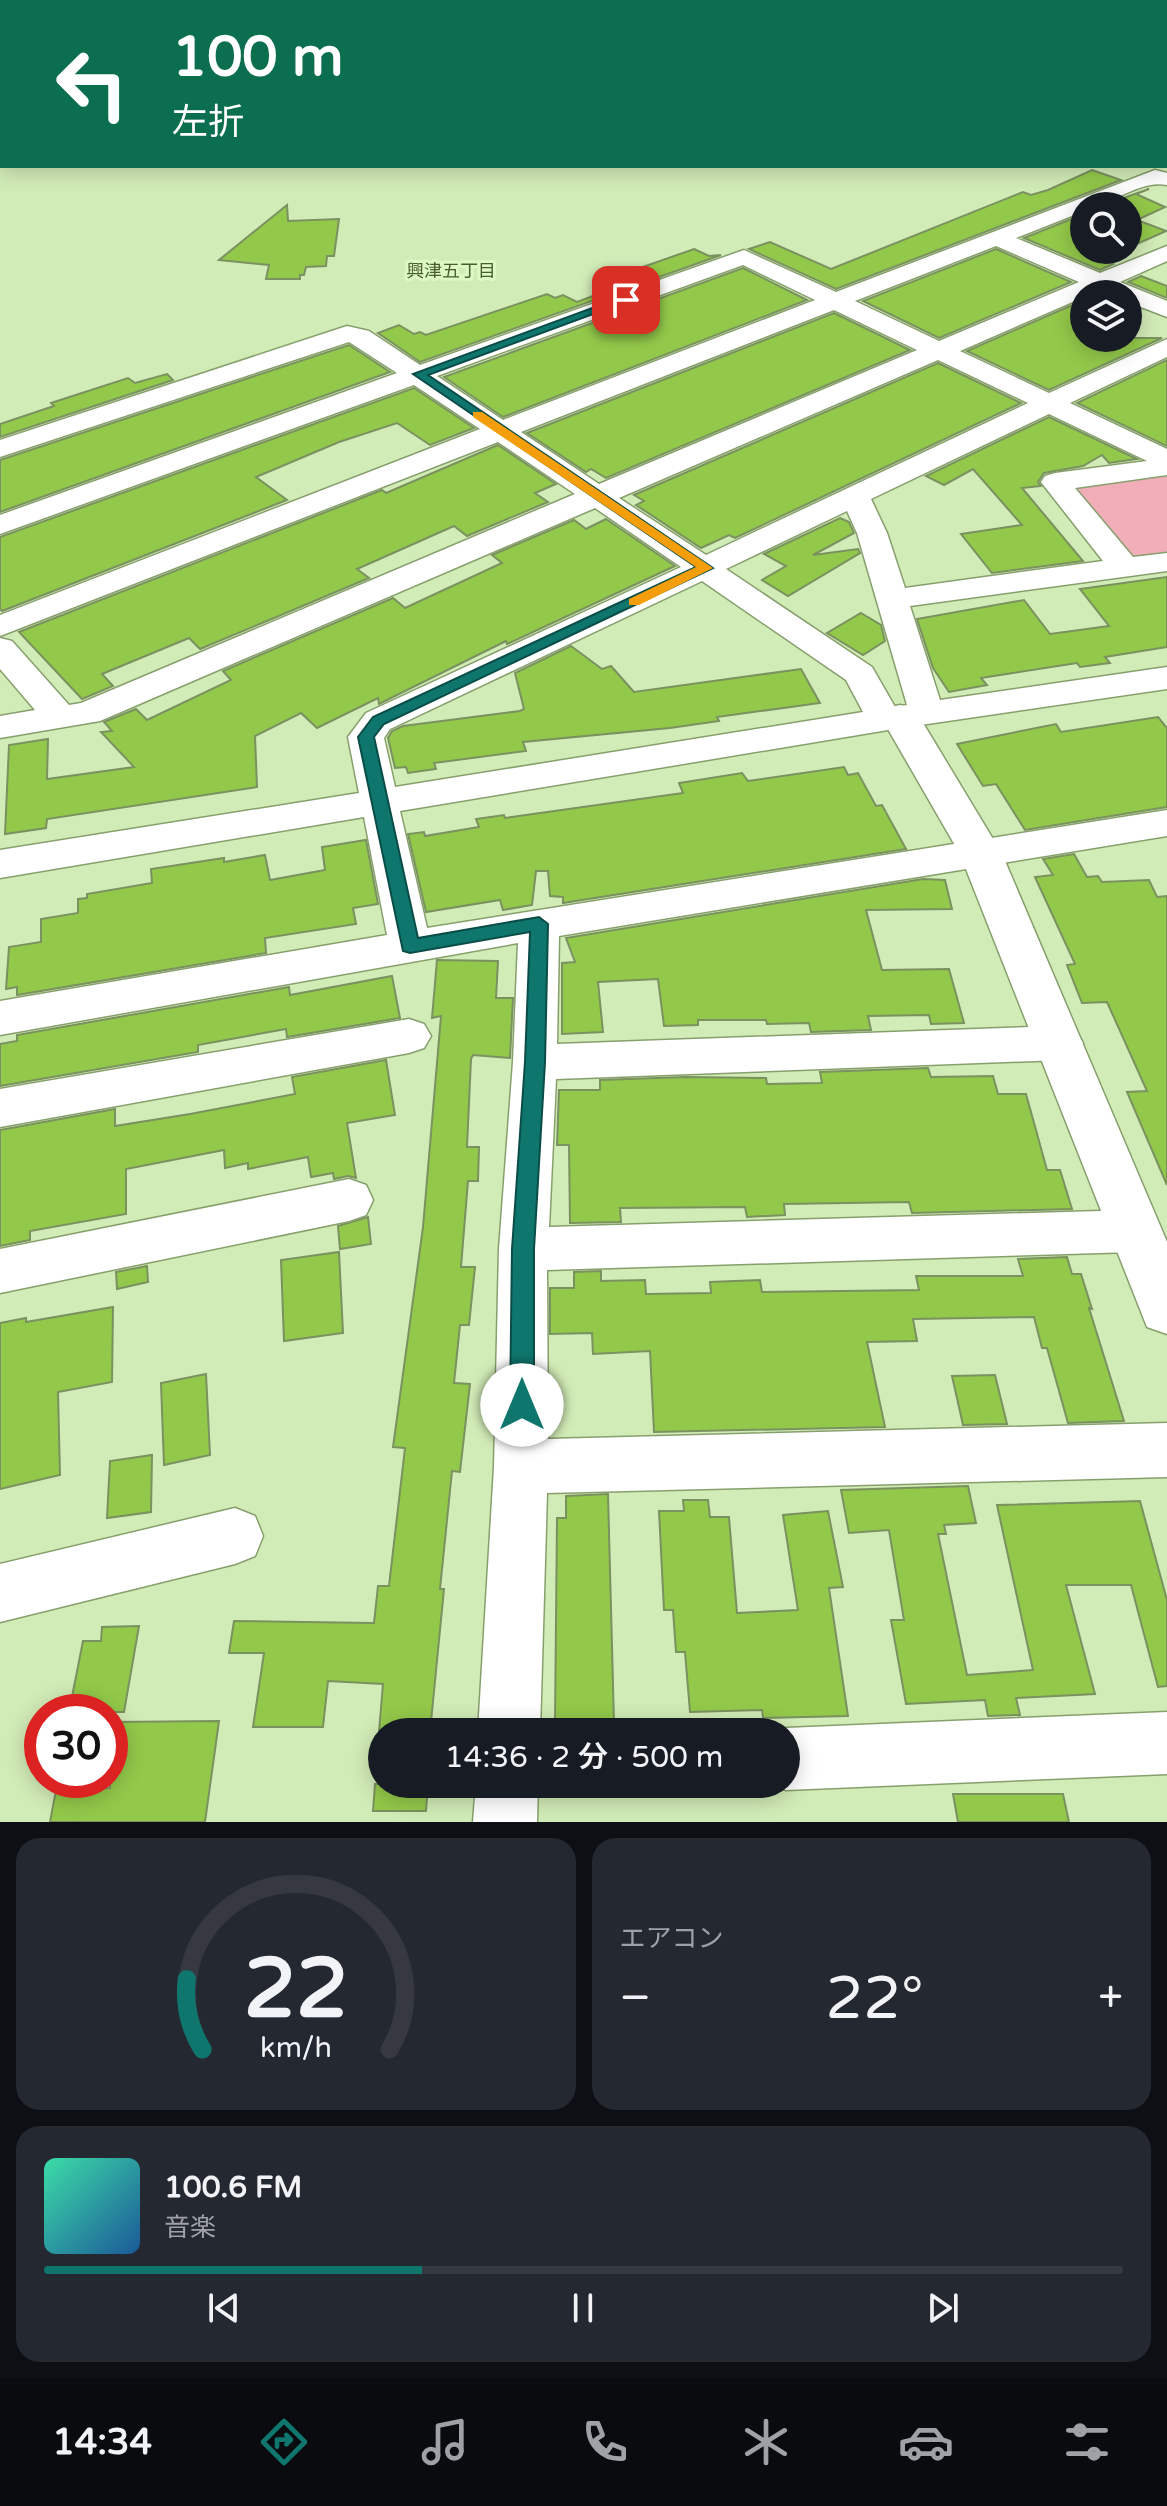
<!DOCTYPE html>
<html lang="ja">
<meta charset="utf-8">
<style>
body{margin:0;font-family:"Varela Round","Noto Sans JP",sans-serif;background:#242831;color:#f1f3f6;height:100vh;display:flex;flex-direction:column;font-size:30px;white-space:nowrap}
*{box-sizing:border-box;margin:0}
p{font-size:26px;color:#9ea1a6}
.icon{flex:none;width:44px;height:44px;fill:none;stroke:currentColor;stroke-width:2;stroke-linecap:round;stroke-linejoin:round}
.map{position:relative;height:1822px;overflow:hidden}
.sheet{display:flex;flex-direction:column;gap:16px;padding:16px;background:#0d0f14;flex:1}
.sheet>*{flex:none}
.hud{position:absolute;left:0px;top:0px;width:1168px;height:168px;box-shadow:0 4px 20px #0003;background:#0b6e4f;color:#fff;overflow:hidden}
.tools{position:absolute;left:1070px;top:192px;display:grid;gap:16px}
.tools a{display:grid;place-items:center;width:72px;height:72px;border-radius:50%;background:#171b24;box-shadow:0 4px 20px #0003;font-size:40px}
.speed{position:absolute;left:24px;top:1694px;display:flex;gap:16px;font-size:40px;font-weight:700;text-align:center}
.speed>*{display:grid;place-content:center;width:104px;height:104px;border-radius:50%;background:#171b24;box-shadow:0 4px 20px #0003;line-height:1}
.speed .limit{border:12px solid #d22;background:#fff;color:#111}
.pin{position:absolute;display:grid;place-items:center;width:68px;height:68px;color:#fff;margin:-34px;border-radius:16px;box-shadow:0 4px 12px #0006}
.me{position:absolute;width:88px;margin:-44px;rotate:0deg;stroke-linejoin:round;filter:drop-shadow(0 0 6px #0008)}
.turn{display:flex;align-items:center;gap:28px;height:168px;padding:0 40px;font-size:36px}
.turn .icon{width:104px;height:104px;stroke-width:2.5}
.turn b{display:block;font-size:56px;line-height:68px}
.big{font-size:60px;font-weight:600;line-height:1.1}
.sheet .card{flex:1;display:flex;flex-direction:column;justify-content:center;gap:12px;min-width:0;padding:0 28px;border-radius:24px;background:#242831}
.sheet .dial{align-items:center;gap:0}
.dial svg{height:208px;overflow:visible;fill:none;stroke:#363941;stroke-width:7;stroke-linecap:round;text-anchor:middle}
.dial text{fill:#f1f3f6;stroke:none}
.song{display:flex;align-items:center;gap:24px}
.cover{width:96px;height:96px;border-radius:12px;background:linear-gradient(135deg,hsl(160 70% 55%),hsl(210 70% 35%))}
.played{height:8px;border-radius:4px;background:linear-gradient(90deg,#0f766e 35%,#363941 35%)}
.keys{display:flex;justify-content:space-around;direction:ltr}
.heat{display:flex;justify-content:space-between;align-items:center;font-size:44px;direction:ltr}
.sheet .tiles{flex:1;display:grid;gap:16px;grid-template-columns:1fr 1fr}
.card:last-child{grid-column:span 2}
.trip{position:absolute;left:368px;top:1718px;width:432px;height:80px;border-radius:40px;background:#171b24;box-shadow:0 4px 20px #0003;font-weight:600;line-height:80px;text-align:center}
.menu{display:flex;height:128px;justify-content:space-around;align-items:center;background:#090b0e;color:#9ea1a6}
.menu .icon{width:56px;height:56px}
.menu .on{color:#0f766e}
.menu b{font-size:36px;color:#f1f3f6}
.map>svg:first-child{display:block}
.green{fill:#f2aeb8}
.building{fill:#93c94a;stroke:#7a9160;stroke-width:2}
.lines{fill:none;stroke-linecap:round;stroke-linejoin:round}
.minor-casing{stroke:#879f6d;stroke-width:3}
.tertiary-casing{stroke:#879f6d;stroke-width:3}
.minor{fill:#fff;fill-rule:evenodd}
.tertiary{fill:#fff;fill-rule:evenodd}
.route{fill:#0f766e;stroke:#0a4d48;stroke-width:2}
.slow{fill:#f59e0b}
.labels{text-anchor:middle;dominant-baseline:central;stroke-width:6;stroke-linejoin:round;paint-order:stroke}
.far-neighbourhood-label{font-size:18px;fill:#495e2f;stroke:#dff9c4}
</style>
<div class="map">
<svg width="1167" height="1822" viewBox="0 0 1167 1822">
<rect width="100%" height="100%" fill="#d2ecb7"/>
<polygon class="green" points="1167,476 1167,555 1132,559 1070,486"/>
<g class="building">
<polygon points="1092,170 1121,180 836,289 749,249 770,242 831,269 1023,192 1031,195 1048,190"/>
<polygon points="1149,189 1136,194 1165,207 1137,220 1166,231 1128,248 1128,206 1101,206"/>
<polygon points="287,205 288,221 339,219 334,256 327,256 326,266 306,267 304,275 300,275 300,279 266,279 269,265 219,260"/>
<polygon points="1084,214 1084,250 1124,250 1102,260 1113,264 1100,270 1024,238"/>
<polygon points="694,249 709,256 721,255 420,362 378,333 399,325 414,334 420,332 426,335 547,294 555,298 563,295 577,302 651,274 640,268"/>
<polygon points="996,249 1071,282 939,338 863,301"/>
<polygon points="743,268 807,300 503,417 444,377"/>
<polygon points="1141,276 1167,286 1167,298 1128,282"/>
<polygon points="1084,300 1084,338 1162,338 1049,390 967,351"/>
<polygon points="834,313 910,350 606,478 591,469 586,472 527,433"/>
<polygon points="349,345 390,372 0,512 0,460"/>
<polygon points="1167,360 1167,446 1077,403"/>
<polygon points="938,363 1021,403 735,538 729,535 701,548 636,505 644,501 634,495"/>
<polygon points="167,374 173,380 0,437 0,424 54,406 51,403 128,378 135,383"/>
<polygon points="414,388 474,428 430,445 397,423 339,442 256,477 287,500 2,611 0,609 0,537"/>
<polygon points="1049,417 1137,459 1109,463 1102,455 1083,466 1044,473 1038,482 1041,486 1022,488 1083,561 992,573 961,534 1022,525 973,469 944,485 926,476"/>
<polygon points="498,445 556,484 535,493 548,502 467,536 454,526 357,569 369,578 200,649 189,638 102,674 113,686 82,699 19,632 382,490 386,493"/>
<polygon points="840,518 849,522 854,533 813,555 858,549 860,553 788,596 762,580 786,566 764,554"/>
<polygon points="606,519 675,566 507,644 506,641 379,704 378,698 317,728 301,713 255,736 257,787 47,819 46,828 5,834 9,745 48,739 47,779 134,767 101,732 112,731 104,722 136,709 147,720 231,680 223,671 393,598 405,608 502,563 492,555 574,520 586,529"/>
<polygon points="1167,577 1167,647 1105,657 1110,663 1080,667 1077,663 981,678 987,685 949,692 933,668 917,619 1024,600 1050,634 1109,626 1080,589"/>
<polygon points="861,613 881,625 885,641 863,655 827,633"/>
<polygon points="571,646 602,669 611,666 634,692 801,669 820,703 717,717 719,721 670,728 523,742 526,751 434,763 436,769 408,773 406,767 395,768 388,738 392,731 403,726 520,711 524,709 515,673"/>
<polygon points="1158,717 1167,728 1167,807 1025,830 996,784 983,786 957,744 1056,724 1061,732"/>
<polygon points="844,767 848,775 858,773 876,806 882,805 906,849 563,903 563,897 550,896 548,871 536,871 532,905 503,910 500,900 426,912 408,834 424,832 425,836 479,827 476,819 504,815 505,818 683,793 679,783 742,773 748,781"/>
<polygon points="366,840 378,904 353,908 356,924 265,938 266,953 17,995 17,987 6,989 9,947 41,942 41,919 78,913 78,899 87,898 87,894 152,883 151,869 224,858 224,862 265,855 270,880 325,870 322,847"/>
<polygon points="1074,854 1087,877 1098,876 1102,882 1149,880 1157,897 1167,896 1167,1185 1127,1092 1147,1091 1107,1002 1082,1003 1067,965 1075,964 1035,877 1053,875 1043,859"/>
<polygon points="923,879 945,880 952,909 866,910 882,970 949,969 964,1023 931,1024 929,1015 868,1016 871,1030 811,1032 809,1023 767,1024 766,1020 698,1020 698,1025 664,1026 658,979 598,982 603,1032 562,1034 562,963 575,962 566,938"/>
<polygon points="437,960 498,961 496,998 513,998 510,1058 473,1055 471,1059 467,1147 479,1147 478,1181 468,1181 461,1267 475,1267 469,1325 460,1325 454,1383 470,1384 460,1472 452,1471 440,1589 444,1589 430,1732 379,1732 383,1684 328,1681 323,1727 253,1727 264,1653 229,1653 234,1621 374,1623 378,1586 389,1586 405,1448 393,1447 423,1227 441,1016 432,1018"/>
<polygon points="392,976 400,1018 287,1037 286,1029 198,1045 198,1052 0,1086 0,1044 17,1041 17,1035 289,987 290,995"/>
<polygon points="386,1060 395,1115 347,1123 356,1178 348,1176 334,1179 333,1173 311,1177 308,1157 248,1169 248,1163 225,1168 224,1150 126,1169 126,1214 30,1231 30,1240 0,1246 0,1130 115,1109 115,1126 190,1114 295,1094 292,1077"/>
<polygon points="928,1068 931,1077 993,1076 998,1094 1026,1094 1047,1170 1060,1170 1072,1209 912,1213 909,1202 784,1204 785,1215 747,1217 745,1207 620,1208 621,1222 570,1223 569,1145 557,1145 559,1090 600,1090 600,1080 686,1077 766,1078 767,1084 822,1083 820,1072"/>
<polygon points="368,1217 371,1244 340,1249 338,1226"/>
<polygon points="339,1252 343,1333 284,1341 281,1260"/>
<polygon points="1067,1257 1072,1274 1081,1274 1092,1309 1089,1308 1124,1421 1068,1423 1047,1348 1042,1348 1034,1317 913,1319 917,1341 867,1342 885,1427 654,1432 650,1351 593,1354 592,1333 550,1334 550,1288 574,1288 574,1272 601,1271 601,1281 645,1280 646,1294 711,1293 710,1282 760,1280 762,1292 919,1290 916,1276 1023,1276 1018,1259"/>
<polygon points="147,1266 148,1282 117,1289 116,1272"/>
<polygon points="113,1307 112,1382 58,1392 60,1475 0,1489 0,1323 26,1318 26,1322"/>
<polygon points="206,1374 210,1455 164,1465 161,1383"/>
<polygon points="995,1375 1007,1424 963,1425 952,1376"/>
<polygon points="152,1455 151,1512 107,1518 110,1461"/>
<polygon points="968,1486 976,1523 944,1525 946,1534 938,1534 967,1675 1033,1670 997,1505 1140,1501 1167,1600 1167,1686 1158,1687 1131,1585 1066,1585 1095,1694 1016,1698 1020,1715 988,1716 985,1700 906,1704 891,1620 904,1620 889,1530 849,1533 841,1490"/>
<polygon points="608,1494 614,1723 555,1724 557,1518 566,1518 566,1496"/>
<polygon points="683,1500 708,1500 710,1517 729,1517 737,1613 798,1610 783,1515 828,1511 843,1587 829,1588 848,1716 763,1718 762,1710 690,1712 685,1652 676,1652 673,1610 664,1610 659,1511 684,1511"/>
<polygon points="139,1626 124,1712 69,1712 83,1641 101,1641 102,1627"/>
<polygon points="219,1721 205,1822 50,1822 56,1790 110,1788 110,1722"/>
<polygon points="375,1784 428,1784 426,1811 373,1811"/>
<polygon points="953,1794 1063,1794 1069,1822 958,1822"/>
</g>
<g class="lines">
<defs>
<g id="minor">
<path d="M1155 170 1167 173V185C1140 179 1112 206 1084 206V211L1016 238 1100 273 1167 246V261L1120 282 1167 301V317L1128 302V294H1108L1100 290 1084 294V297L960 351 1049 393 1167 339V357L1070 403 1167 449V475L1075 488 1133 557 1167 553V571L910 606 940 700 1167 667V689L900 728 400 811 427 928 1167 810V836L559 936 557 1044 1061 1026 1076 1031 1083 1043 1076 1055 1061 1060 556 1079 549 1227 1134 1210 1151 1216 1158 1231 1151 1246 1134 1252 547 1270 548 1439 1167 1423V1477L547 1493 540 1732H478L494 1467 499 1249 513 1062 518 943 0 1035V1001L387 935 364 817 0 878V850L359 793 348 737 366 713 681 567 595 508 100 721 0 738V716L35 710 0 669V638L12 641 69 705 81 703 575 494 498 442 0 636V615L480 429 414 385 0 534V515L397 373 349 342 0 457V440L347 326 369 331 420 365 744 250 836 292ZM996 246 1079 282 939 341 855 301ZM743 265 815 300 503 420 437 376ZM834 310 917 350 599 484 521 432ZM938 360 1028 403 706 555 619 498ZM1049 414 1147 461 1055 473 1045 476 1041 482 1103 561 905 588 887 533 871 499ZM847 511 857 533 907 705 895 707 872 667 726 569ZM702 581 846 680 863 712 395 787 384 738 390 729Z"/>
<polygon points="409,1019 424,1024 431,1036 424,1048 409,1053 0,1127 0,1089"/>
<polygon points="349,1179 366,1185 373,1200 366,1215 349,1221 0,1293 0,1249"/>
<polygon points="235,1508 255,1516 263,1536 255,1556 235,1564 0,1622 0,1564"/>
<polygon points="1167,1712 1167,1774 786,1790 772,1784 786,1784 786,1732 776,1732 786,1728"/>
<polygon points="476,1784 538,1784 537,1822 473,1822"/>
</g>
<polygon id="tertiary" points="900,705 914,708 1002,854 1167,1242 1167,1334 1147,1327 960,854 881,717 886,708"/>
</defs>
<use href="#minor" class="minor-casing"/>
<use href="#tertiary" class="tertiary-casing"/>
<use href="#minor" class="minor"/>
<use href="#tertiary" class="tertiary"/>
</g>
<polygon class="route" points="622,297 631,300 428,375 713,568 384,724 374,737 418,938 539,917 548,924 545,1062 534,1249 534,1405 530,1413 522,1417 513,1413 510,1405 512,1249 525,1062 530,932 410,953 403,951 358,737 373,717 696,567 413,374"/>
<polygon class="slow" points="473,412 482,412 713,568 639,605 629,605 629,599 696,567 473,417"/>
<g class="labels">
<g class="far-neighbourhood-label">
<text x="451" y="271">興津五丁目</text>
</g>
</g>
</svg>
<div class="tools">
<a><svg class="icon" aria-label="search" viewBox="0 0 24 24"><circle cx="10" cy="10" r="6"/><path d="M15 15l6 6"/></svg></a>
<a><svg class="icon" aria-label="layers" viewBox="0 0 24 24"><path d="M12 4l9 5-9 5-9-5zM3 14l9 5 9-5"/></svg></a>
</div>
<div class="speed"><div class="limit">30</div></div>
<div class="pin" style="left:626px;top:300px;background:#d93025"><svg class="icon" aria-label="arrive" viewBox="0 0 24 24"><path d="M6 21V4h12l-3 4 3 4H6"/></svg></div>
<svg class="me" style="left:522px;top:1405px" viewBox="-20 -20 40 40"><circle r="19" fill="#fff"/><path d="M0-13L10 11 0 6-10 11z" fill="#0f766e"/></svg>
<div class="trip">14:36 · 2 分 · 500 m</div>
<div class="hud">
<div class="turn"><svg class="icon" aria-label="left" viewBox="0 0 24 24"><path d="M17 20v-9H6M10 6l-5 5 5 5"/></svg><div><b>100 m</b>左折</div></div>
</div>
</div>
<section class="sheet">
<div class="tiles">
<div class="card dial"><svg viewBox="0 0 100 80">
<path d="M14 69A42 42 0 1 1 86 69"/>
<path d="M14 69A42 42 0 0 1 8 42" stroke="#0f766e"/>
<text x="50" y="56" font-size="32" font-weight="700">22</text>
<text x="50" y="72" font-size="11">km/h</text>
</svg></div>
<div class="card"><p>エアコン</p>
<div class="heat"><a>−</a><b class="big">22°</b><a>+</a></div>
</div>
<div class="card">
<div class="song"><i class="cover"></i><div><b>100.6 FM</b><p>音楽</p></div></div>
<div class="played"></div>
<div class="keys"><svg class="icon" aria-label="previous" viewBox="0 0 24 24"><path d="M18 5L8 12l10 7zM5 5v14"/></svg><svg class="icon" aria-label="pause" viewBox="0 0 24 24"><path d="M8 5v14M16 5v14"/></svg><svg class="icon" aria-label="next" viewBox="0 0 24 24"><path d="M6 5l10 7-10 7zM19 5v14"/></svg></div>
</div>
</div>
</section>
<nav class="menu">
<b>14:34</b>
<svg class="icon on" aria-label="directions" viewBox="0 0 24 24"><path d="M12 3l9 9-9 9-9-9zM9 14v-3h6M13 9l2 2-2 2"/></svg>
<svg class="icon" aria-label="music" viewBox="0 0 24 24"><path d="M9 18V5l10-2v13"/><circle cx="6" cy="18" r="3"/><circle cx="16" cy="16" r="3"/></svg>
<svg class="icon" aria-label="phone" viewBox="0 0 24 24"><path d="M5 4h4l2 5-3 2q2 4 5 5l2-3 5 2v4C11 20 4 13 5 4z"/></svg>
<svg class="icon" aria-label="climate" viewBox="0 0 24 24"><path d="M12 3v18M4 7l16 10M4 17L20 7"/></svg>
<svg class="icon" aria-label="car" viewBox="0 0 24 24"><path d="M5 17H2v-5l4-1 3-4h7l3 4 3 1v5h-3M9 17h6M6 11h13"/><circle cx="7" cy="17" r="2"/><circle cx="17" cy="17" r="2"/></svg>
<svg class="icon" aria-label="filters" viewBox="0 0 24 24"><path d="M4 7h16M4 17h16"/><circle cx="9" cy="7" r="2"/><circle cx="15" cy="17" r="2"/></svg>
</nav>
